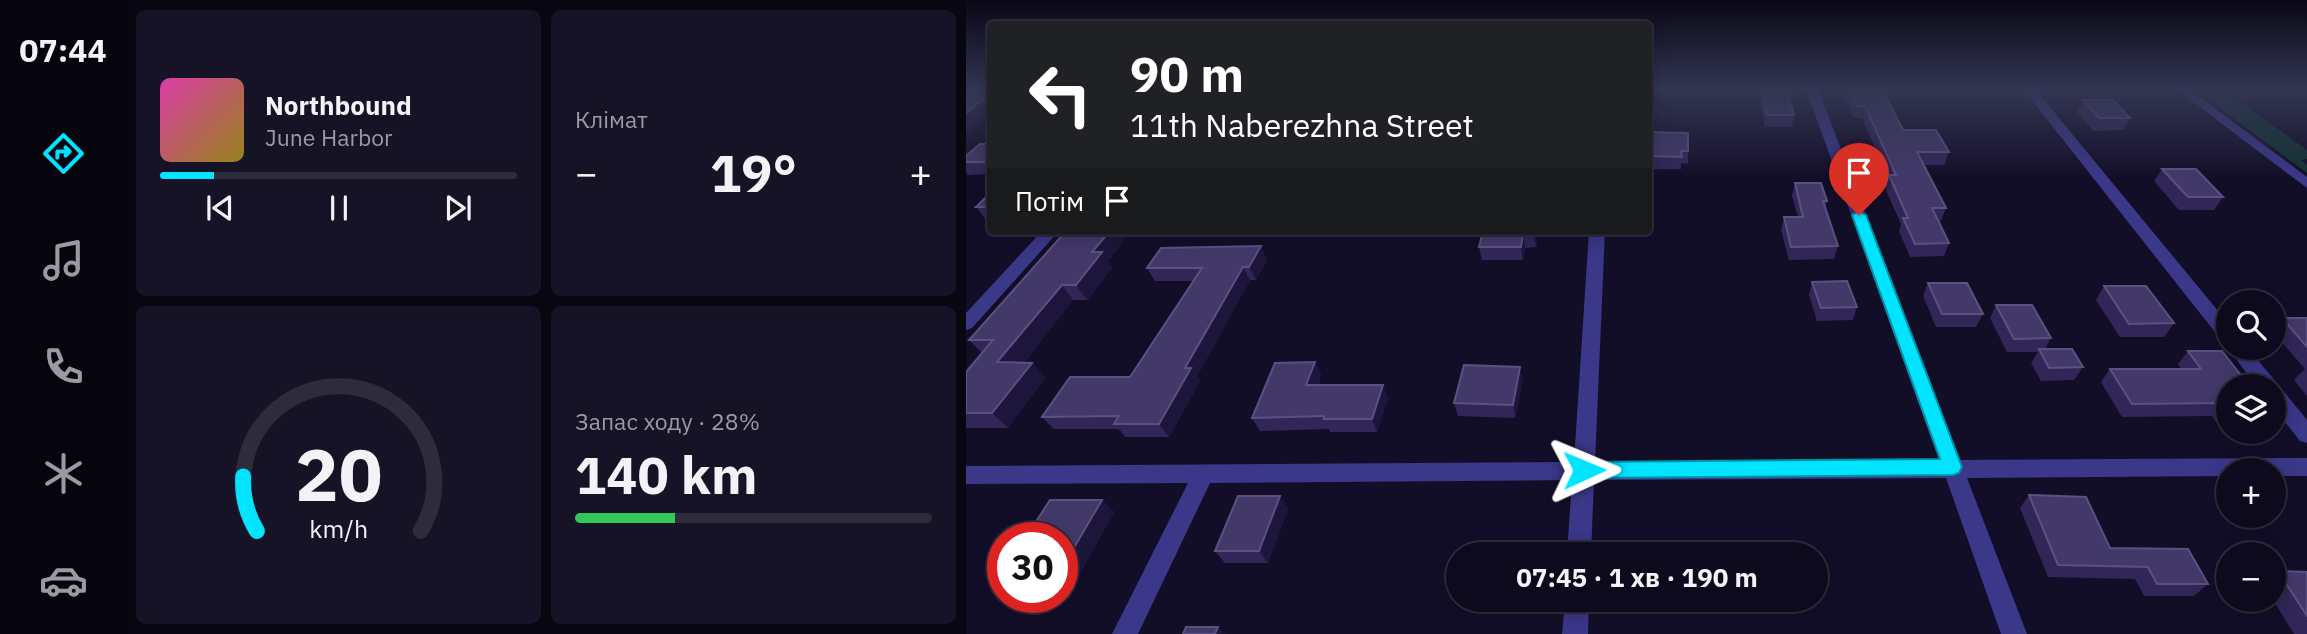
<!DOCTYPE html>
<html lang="uk">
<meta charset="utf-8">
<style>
body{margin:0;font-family:"IBM Plex Sans",sans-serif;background:#171327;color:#f1f3f6;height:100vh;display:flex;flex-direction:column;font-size:26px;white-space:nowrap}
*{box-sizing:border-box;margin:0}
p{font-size:23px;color:#9b9aa4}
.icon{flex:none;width:38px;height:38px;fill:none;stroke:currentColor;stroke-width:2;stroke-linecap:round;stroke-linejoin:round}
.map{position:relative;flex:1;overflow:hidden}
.panel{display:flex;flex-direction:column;gap:10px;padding:10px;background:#080610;width:840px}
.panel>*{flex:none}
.top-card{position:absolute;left:21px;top:21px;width:665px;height:214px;border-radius:7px;box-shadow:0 4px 18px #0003,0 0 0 2px #2e2b3c;background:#202124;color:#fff;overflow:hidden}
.controls{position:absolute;left:1250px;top:290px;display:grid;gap:14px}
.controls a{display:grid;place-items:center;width:70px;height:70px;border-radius:50%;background:#0e0a1e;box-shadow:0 4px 18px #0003,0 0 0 2px #2e2b3c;font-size:35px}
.speed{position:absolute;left:21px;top:522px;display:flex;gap:14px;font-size:35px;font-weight:700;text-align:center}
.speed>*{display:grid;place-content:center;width:91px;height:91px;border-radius:50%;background:#0e0a1e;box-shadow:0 4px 18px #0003,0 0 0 2px #2e2b3c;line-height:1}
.speed .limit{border:10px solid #d22;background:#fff;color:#111}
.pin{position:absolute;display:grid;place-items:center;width:60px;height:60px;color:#fff;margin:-72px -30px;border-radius:50% 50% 50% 0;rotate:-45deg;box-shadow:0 0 7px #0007}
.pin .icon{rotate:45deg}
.me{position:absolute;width:77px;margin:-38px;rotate:89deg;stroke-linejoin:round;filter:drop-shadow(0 0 5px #0008)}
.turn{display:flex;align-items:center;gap:24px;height:147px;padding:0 28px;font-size:32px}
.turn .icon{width:91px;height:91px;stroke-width:2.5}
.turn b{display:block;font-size:49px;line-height:60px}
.then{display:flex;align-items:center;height:66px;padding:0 28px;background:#0003;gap:14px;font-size:26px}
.big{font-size:52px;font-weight:700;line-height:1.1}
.panel .widget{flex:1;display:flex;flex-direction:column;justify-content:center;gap:10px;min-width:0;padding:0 24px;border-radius:10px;background:#171327}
.panel .dial{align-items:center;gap:0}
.dial svg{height:182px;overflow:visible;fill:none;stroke:#2e2b3c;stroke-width:7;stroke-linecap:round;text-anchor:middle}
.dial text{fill:#f1f3f6;stroke:none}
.song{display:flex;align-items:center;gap:21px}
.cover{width:84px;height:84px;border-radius:10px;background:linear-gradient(135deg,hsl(320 70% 55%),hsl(50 70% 35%))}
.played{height:7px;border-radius:4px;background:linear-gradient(90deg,#01e3ff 15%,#2e2b3c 15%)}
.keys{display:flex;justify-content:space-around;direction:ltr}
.heat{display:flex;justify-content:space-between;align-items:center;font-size:38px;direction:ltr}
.charge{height:10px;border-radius:5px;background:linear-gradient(90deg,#34c759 28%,#2e2b3c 0)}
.panel .tiles{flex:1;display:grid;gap:10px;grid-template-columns:repeat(2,1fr)}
.trip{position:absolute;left:480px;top:542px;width:382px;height:70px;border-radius:35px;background:#0e0a1e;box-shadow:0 4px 18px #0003,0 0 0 2px #2e2b3c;font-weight:700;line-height:70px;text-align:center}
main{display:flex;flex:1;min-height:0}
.dock{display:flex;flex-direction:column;width:126px;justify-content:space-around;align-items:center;background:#06040c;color:#9b9aa4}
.dock .icon{width:49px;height:49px}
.dock .active{color:#01e3ff}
.dock b{font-size:32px;color:#f1f3f6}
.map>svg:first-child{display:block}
.green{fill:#113231}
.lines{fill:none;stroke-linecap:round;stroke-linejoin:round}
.minor{fill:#3b3789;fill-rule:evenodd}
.wall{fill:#312657}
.shaded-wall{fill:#1d153c}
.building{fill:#433969;stroke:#5b5180;stroke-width:2}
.route{fill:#01e3ff;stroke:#0194a6;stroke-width:2}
</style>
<main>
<nav class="dock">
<b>07:44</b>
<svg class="icon active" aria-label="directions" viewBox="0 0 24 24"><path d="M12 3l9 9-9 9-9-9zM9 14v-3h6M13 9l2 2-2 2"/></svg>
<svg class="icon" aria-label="music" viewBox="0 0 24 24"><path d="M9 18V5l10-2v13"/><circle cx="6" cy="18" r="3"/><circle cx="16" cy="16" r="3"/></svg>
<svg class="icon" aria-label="phone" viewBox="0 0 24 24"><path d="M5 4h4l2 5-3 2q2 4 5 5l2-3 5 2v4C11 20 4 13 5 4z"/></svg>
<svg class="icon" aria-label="climate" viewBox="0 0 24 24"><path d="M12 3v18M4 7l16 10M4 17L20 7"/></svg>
<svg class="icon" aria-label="car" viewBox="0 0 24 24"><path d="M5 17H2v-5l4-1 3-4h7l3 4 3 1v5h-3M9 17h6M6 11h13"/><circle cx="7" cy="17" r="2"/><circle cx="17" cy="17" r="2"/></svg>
</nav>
<section class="panel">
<div class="tiles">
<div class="widget">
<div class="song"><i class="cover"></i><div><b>Northbound</b><p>June Harbor</p></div></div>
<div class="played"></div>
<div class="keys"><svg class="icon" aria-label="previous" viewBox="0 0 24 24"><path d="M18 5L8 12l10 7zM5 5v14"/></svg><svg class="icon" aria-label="pause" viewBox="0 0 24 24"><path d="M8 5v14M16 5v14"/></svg><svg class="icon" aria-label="next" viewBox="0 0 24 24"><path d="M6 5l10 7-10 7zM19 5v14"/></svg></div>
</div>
<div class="widget"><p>Клімат</p>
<div class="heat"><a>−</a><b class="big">19°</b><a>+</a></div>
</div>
<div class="widget dial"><svg viewBox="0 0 100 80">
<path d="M14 69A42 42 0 1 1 86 69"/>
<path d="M14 69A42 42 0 0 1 8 45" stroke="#01e3ff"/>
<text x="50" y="56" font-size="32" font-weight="700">20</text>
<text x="50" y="72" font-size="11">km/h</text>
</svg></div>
<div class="widget"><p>Запас ходу · 28%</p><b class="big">140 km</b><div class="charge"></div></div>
</div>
</section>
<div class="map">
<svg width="1341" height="634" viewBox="0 0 1341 634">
<rect width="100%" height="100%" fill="#130e28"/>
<polygon class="green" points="1228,89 1256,89 1341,150 1341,159 1335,160 1341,165 1341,173"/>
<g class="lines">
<g class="minor">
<polygon points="840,89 852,89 994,460 1341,458 1341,476 1307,476 1307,471 1262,471 1262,476 1001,478 1061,634 1035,634 980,478 628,480 625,555 601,555 606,480 244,483 172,634 146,634 222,483 0,484 0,466 608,462 623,231 639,231 629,462 973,460"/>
<polygon points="1057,89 1069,89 1262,323 1262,342 1256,341"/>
<polygon points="1210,89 1223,89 1341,177 1341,188"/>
<polygon points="76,231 93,231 6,328 0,330 0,313"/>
<polygon points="1262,348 1282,348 1341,420 1341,443 1334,441 1307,407 1307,387 1291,387"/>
<polygon points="599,600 623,600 622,634 596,634"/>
</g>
</g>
<g class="wall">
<polygon points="771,89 821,89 828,115 826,127 799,127 792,90 771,90"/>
<polygon points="881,89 916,89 937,130 983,152 978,165 958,165 980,208 975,221 972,221 983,243 978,256 944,257 933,231 935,224 919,188 922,178 896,118 888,118 879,98"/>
<polygon points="1117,100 1164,118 1157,130 1127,131 1111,112"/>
<polygon points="682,132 722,151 722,164 715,163 715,169 682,169"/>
<polygon points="24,144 24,174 2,175 0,171 0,156"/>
<polygon points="1196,169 1257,197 1248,210 1213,210 1188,181"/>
<polygon points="829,183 861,201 859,208 872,246 868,259 823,260 815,230 818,217 832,217 826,196"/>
<polygon points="24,193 24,220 20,220 10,207"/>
<polygon points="100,231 142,261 146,268 121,300 107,300 58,363 79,378 42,428 0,428 0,372 16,353 3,340"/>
<polygon points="517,231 572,231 570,247 559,248 557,260 516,260 513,247"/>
<polygon points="295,246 301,260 290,280 284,280 231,376 234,381 203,437 159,437 153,429 88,429 76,417 164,377 227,281 189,281 181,268"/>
<polygon points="846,282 891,307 887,320 851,321 843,295"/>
<polygon points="962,283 1017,314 1010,327 970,327 957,296"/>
<polygon points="1138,286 1208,323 1198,337 1154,337 1130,300"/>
<polygon points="1030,305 1085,338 1079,349 1117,367 1108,380 1075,381 1065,363 1072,352 1041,352 1024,318"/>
<polygon points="1316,318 1341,318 1341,396 1328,380 1339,369 1307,332 1307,328"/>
<polygon points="1222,351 1262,387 1262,432 1257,432 1246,416 1156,417 1135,382 1144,369 1215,369 1212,364"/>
<polygon points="349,362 355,375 352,385 417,385 422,398 411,432 364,432 363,429 294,431 286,418"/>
<polygon points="554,367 557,380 549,418 492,416 488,403"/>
<polygon points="1063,495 1144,548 1242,584 1228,596 1178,596 1169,579 1082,577 1054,508"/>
<polygon points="314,496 322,509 302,563 259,563 249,551"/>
<polygon points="136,500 148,512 109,582 96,582 96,537"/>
<polygon points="1312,571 1341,572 1341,634 1328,634 1307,600 1307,575"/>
</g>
<g class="shaded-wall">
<polygon points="24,93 24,112 0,133 0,113"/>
<polygon points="144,231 166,231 142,261 146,268 121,300 110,285 126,252"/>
<polygon points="568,231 572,231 570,247 568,234"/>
<polygon points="557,234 559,248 557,260 555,247"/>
<polygon points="295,246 301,260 290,280 283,267"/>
<polygon points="277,267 284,280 231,376 234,381 203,437 193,424 219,368"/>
<polygon points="96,285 107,300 46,378 31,362"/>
<polygon points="349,362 355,375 347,398 340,385"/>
<polygon points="66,363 79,378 42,428 26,413"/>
<polygon points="554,367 557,380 549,418 547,405"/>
<polygon points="417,385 422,398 411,432 406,419"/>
<polygon points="314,496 322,509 302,563 293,551"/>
<polygon points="136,500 148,512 109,582 96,572 96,568"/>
<polygon points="252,627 259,634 249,634"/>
</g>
<g class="building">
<polygon points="1,89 24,89 24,93 0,113 0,90"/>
<polygon points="795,89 821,89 828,115 801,115"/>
<polygon points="883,89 916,89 937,130 970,130 983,152 951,152 980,208 966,208 983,243 949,244 937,218 942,218 923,175 930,175 899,106 891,106"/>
<polygon points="1117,100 1147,100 1164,118 1133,118"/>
<polygon points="682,132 722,133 722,151 715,151 716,157 682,156"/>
<polygon points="14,144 24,144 24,162 0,162 0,156"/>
<polygon points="1196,169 1230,169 1257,197 1222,197"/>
<polygon points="829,183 855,183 861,201 857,201 872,246 825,247 818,217 837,217"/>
<polygon points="24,193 24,207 10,207"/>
<polygon points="100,231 144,231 126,252 136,252 110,285 96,285 31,362 66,363 26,413 0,413 0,372 27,340 3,340"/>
<polygon points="517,231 568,231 568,234 557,234 555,247 513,247"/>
<polygon points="295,246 283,267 277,267 219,368 225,368 193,424 148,424 153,416 76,417 104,377 164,377 236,268 181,268 195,248"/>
<polygon points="881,281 891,307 855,308 846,282"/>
<polygon points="962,283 1001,283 1017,314 976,314"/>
<polygon points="1138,286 1180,286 1208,323 1163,324"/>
<polygon points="1030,305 1066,305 1085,338 1048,339"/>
<polygon points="1316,318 1341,318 1341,347"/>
<polygon points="1073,349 1106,349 1117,367 1083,368"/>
<polygon points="1222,351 1256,351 1284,387 1262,387 1262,408 1258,403 1166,404 1144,369 1235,369"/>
<polygon points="349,362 340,385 417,385 406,419 358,419 358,416 286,418 309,363"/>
<polygon points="498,365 554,367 547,405 488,403"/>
<polygon points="1063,495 1120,497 1144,548 1222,549 1242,584 1191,584 1182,567 1092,565"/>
<polygon points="272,496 314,496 293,551 249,551"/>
<polygon points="84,500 136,500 96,568 96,537 60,537"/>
<polygon points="1312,571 1341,572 1341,616"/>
<polygon points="220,627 252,627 249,634 217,634"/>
</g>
<linearGradient id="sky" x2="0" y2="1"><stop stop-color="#0a0816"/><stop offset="0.5" stop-color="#333653"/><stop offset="1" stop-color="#333653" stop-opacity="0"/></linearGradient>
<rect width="1341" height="178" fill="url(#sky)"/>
<polygon class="route" points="893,211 900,215 996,467 993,473 987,475 618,478 611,476 608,470 611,464 618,462 974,459 886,215"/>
</svg>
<div class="controls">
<a><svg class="icon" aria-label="search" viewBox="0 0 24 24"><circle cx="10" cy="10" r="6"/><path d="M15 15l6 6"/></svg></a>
<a><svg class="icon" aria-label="layers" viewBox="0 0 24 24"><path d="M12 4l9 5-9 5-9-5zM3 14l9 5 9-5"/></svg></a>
<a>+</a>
<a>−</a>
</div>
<div class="speed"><div class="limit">30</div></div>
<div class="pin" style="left:893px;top:215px;background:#d93025"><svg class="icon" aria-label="arrive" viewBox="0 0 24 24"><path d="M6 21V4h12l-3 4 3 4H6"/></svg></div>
<svg class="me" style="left:618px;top:470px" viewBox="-20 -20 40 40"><path d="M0-17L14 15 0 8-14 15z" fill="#01e3ff" stroke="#fff" stroke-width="4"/></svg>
<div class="trip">07:45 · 1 хв · 190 m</div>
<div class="top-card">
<div class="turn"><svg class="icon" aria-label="left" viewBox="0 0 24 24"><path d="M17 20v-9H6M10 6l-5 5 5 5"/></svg><div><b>90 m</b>11th Naberezhna Street</div></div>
<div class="then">Потім<svg class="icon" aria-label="arrive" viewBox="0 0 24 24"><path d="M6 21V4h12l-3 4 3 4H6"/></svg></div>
</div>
</div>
</main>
